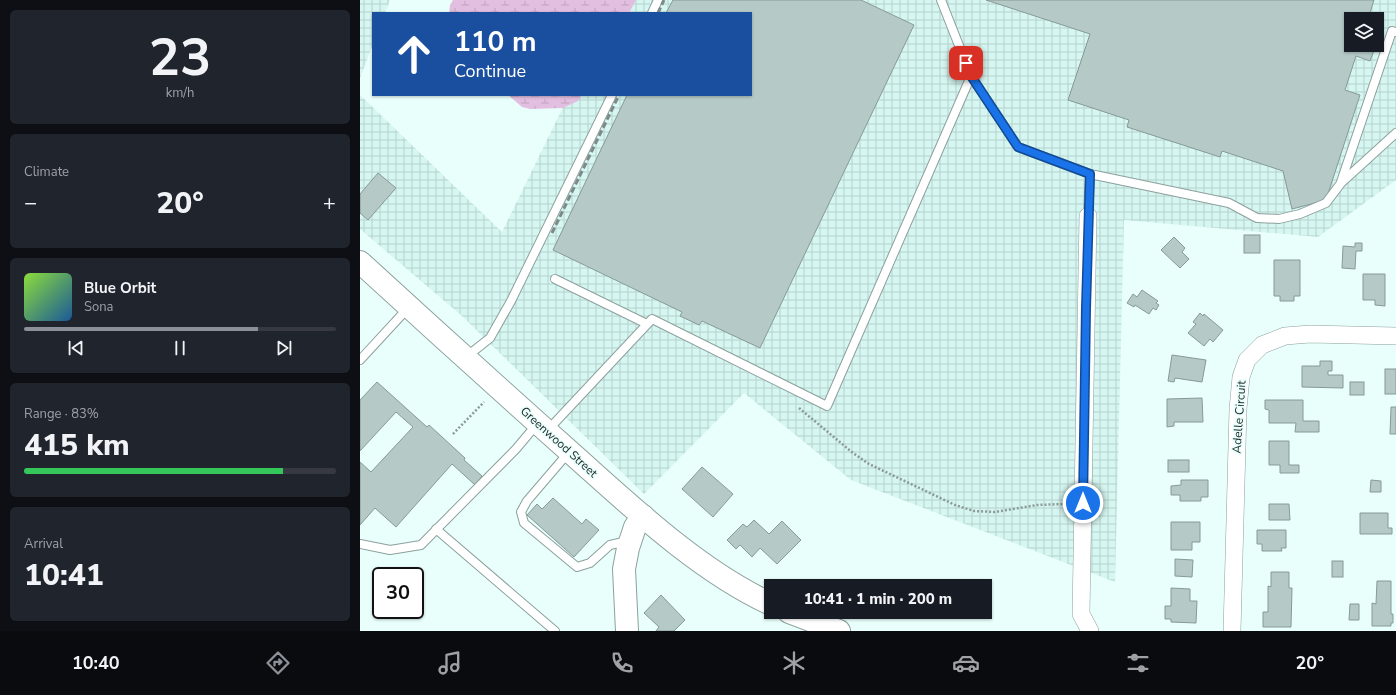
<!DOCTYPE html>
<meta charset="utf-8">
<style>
body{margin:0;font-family:"Nunito Sans",sans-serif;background:#20242c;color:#f1f3f6;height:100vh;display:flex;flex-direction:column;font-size:15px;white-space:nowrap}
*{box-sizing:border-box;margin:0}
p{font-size:13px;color:#9ea1a6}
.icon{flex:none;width:22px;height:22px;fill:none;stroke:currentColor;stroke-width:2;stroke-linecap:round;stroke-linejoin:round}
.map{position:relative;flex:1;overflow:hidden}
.drawer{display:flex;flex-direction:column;gap:10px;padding:10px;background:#0d0f14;width:360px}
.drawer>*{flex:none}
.hud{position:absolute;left:12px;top:12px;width:380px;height:84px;border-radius:0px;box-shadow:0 1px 3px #0004;background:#1a4fa0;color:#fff;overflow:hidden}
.fabs{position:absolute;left:984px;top:12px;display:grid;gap:8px}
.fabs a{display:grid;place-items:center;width:40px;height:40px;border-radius:0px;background:#171b24;box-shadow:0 1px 3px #0004;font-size:20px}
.speed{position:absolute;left:12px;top:567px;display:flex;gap:8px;font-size:20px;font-weight:700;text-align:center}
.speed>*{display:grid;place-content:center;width:52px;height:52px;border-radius:50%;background:#171b24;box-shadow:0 1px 3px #0004;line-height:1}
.speed .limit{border:2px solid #111;border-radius:6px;background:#fff;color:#111}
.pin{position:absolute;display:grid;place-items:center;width:34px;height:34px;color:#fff;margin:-17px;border-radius:8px;box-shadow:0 2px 6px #0006}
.me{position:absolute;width:44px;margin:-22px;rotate:0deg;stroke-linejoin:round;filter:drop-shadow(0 0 3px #0008)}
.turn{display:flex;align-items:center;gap:14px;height:84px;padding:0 16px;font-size:18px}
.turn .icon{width:52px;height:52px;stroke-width:2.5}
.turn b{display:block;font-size:28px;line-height:34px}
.big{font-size:30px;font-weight:800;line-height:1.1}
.drawer .widget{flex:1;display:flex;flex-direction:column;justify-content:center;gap:6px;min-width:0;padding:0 14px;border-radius:6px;background:#20242c}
.drawer .dial{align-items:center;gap:0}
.dial b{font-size:52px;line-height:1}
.song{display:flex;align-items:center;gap:12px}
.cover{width:48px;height:48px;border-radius:6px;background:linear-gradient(135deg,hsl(90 70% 55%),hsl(210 70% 35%))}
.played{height:4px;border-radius:2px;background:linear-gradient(90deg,#8c9099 75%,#363941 75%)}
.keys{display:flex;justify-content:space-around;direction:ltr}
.heat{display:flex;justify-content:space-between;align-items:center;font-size:22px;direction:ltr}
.charge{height:6px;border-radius:3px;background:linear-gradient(90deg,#34c759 83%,#363941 0)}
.trip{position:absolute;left:404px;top:579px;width:228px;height:40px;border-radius:0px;background:#171b24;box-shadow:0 1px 3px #0004;font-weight:800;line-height:40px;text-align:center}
.dock{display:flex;height:64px;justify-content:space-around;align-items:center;background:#090b0e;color:#9ea1a6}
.dock .icon{width:28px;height:28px}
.dock .selected{color:#8c9099}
.dock b{font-size:18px;color:#f1f3f6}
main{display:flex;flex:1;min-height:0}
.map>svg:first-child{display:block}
.industrial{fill:url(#industrial-grid);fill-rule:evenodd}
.wetland{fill:url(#wetland-marsh)}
.building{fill:#b5cac7;stroke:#869a98}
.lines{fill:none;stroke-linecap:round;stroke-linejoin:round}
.lane-casing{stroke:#8ca09d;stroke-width:10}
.street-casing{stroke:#8ca09d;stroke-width:18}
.secondary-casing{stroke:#8ca09d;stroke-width:24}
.path{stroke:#8a9a97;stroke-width:2.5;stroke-dasharray:2 2;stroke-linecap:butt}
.lane{stroke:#fff;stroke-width:8}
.street{stroke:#fff;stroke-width:17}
.secondary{stroke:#fff;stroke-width:22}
.rail{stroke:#7c8a88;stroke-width:3;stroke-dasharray:6 3;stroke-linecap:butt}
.route-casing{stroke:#114b97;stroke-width:10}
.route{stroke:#1a73e8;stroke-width:7}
.labels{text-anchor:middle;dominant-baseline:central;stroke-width:3.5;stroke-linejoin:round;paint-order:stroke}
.street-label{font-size:12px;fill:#1b2321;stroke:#e9fffc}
</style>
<main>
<section class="drawer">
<div class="widget dial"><b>23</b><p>km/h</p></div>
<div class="widget"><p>Climate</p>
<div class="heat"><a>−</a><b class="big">20°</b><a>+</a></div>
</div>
<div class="widget">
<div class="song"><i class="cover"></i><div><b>Blue Orbit</b><p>Sona</p></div></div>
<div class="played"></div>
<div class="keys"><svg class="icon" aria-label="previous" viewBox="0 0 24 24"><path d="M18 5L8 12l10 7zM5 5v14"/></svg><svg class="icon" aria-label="pause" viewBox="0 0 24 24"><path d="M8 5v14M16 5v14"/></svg><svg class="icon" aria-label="next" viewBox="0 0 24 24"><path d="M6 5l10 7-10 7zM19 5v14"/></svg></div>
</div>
<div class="widget"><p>Range · 83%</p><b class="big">415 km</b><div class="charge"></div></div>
<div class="widget"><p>Arrival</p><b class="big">10:41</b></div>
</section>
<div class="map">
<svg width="1036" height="631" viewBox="0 0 1036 631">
<defs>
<pattern id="industrial-grid" width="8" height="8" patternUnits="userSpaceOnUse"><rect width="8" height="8" fill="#d6f6f1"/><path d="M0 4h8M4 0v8" fill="none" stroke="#b7d3ce"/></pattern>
<pattern id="wetland-marsh" width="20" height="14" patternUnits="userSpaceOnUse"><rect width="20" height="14" fill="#e2bfe0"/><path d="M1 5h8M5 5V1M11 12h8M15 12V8" fill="none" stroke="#c1a4c0"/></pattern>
</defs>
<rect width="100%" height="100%" fill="#e9fffc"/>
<g class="industrial">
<polygon points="0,0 30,0 25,13 13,13 13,44 0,78"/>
<path d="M256 0H1036V180L958 237 764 220 755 582 491 480 384 393 284 494 102 316 0 229V95L142 232 209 95H391V13H249ZM991 19H1017V45H991Z"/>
</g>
<g class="wetland">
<polygon points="93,0 276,0 269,13 89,13 90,5"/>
<polygon points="148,95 222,95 218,101 203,108 170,109 162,107"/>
</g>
<g class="building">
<polygon points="313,0 501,0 554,25 400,348 342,321 339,325 320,316 322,312 193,250 267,95 391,95 391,13 306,13"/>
<polygon points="626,0 1014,0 1008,19 991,19 991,45 1016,45 1010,61 996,56 985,90 1000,95 966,200 932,209 923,171 862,151 860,157 767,127 769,120 708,100 730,34"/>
<polygon points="18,173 36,188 8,220 0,213 0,194"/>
<rect x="884" y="235" width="16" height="18"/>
<polygon points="814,237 825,248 822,252 829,259 820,268 801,250"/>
<polygon points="995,243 1002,243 1002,251 996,251 995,269 982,268 983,246 995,247"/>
<polygon points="914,260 940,260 940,296 934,296 934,301 920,301 920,296 914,296"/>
<polygon points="1003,274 1025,274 1025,306 1015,305 1015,300 1003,300"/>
<polygon points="782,290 798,301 796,303 799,305 796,310 793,308 789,314 775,305 774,307 767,303 773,294 777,297"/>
<polygon points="840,313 843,316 844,314 863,330 853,342 850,339 844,346 828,333 836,324 833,322"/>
<polygon points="812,355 846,360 842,382 815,378 814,382 808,381"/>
<polygon points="960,361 972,361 972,371 968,371 968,375 983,375 983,388 942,387 942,366 960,366"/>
<rect x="1025" y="369" width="11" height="25"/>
<polygon points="17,382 67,427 69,425 105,458 104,460 122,476 115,485 92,464 36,527 15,508 0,525 0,462 11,472 53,427 36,412 0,451 0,400"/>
<rect x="990" y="382" width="14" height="13"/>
<polygon points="842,398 843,422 814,422 814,426 807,427 807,399"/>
<polygon points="905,400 943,400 943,421 959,421 959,432 935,432 936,423 909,423 909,410 905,409"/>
<polygon points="1031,407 1036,407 1036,434 1030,434"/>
<polygon points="909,441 929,441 929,465 939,465 939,473 920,473 920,465 909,465"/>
<rect x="808" y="460" width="21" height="12"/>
<polygon points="342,467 373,494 353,517 322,489"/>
<polygon points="821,480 848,480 848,497 841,497 841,501 820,501 820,495 811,495 811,486 821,485"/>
<polygon points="1011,480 1021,481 1021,492 1010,492"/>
<polygon points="193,498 222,524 226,519 239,530 214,557 167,515 177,504 182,509"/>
<polygon points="909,504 929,504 930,520 909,520"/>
<polygon points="1000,513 1028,513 1028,528 1032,528 1032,534 1000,534"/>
<polygon points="394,520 409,534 422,521 441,540 417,564 400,548 392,557 380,545 376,549 367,540 383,524 387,527"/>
<polygon points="811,522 840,522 840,542 832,542 832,550 811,550"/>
<polygon points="897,530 926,530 926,548 921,548 922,551 902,551 902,544 897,544"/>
<polygon points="815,559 833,560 832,577 815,576"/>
<rect x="972" y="561" width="11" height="16"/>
<polygon points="911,572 929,572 929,588 932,588 931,627 903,627 903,612 908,612 908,586 911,587"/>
<polygon points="1017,581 1031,581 1031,614 1033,614 1033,623 1031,623 1031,626 1012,626 1012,603 1016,604"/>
<polygon points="811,588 830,589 830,601 837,601 836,623 811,622 811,619 805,619 805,606 811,606"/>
<polygon points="301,595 325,620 314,631 296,631 299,627 284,613"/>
<polygon points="990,604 999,604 999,620 989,620"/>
</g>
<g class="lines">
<defs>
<g id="lane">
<polyline points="581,0 611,76 658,147 730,174"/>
<polyline points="292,13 298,0"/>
<polyline points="981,182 1032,31 1036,32"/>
<polyline points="728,216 730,174 869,203 897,218 919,219 940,214 966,203 981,183 1036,133"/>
<polyline points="195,279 287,324"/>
<polyline points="106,357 130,338 151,301 252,95"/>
<polyline points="0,360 48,308"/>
<polyline points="187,431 292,319 467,406 611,76"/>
<polyline points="209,452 167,501 161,512 164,523 217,567 230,563 250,545 268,541"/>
<polyline points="76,529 195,631"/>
<polyline points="0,544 30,550 61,545 156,449 177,424"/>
</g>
<g id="street">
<polyline points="728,216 721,614 730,631"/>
<polyline points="872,631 878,409 881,377 887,360 902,345 925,336 950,334 1036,336"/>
</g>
<g id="secondary">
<path d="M0 262C72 328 145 394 218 459 275 510 341 572 411 604"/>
<polyline points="429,612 479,631"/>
<polyline points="267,631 264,569 268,548 275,527 283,516"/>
</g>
</defs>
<use href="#lane" class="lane-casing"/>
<use href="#street" class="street-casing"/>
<use href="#secondary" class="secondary-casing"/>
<g class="path">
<polyline points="439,408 493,453 509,464 595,505 614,511 635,512 677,505 704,504"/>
<polyline points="93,434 124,402"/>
</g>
<use href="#lane" class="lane"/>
<use href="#street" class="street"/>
<use href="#secondary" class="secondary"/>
<g class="rail">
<polyline points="298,13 304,0"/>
<polyline points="192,233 259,95"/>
</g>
</g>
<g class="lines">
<defs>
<polyline id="route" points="606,63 611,76 658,147 730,174 726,308 723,503"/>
</defs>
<use href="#route" class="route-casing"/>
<use href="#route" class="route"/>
</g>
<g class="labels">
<g class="street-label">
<text transform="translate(879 417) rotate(-86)">Adelle Circuit</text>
<text transform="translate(199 442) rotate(42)">Greenwood Street</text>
</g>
</g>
</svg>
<div class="fabs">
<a><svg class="icon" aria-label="layers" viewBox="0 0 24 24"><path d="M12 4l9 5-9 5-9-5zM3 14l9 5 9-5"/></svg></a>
</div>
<div class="speed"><div class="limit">30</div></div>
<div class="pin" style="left:606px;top:63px;background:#d93025"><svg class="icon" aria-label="arrive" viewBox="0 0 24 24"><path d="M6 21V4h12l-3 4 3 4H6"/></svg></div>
<svg class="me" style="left:723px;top:503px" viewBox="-20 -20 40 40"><circle r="17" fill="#1a73e8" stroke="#fff" stroke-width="3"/><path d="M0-11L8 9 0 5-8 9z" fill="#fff"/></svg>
<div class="trip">10:41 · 1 min · 200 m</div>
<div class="hud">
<div class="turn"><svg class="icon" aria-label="ahead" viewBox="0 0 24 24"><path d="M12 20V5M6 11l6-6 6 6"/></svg><div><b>110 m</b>Continue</div></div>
</div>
</div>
</main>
<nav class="dock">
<b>10:40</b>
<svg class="icon selected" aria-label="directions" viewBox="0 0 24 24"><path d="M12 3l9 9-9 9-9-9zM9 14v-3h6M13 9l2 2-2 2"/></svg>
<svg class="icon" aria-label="music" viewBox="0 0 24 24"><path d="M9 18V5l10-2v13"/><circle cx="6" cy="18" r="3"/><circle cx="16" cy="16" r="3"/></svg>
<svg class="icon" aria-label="phone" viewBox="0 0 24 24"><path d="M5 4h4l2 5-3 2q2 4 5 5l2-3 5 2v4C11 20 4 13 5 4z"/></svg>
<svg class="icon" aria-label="climate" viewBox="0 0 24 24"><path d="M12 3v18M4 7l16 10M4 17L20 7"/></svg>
<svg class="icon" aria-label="car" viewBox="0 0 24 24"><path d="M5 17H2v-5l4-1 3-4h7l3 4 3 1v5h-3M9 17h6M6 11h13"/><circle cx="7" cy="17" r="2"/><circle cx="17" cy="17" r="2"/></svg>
<svg class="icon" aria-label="filters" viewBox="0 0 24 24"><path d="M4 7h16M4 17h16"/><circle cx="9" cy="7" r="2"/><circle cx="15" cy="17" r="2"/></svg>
<b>20°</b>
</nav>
